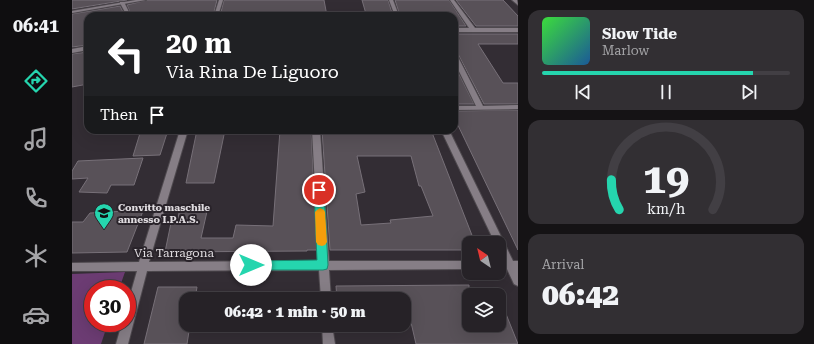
<!DOCTYPE html>
<meta charset="utf-8">
<style>
body{margin:0;font-family:"Roboto Serif",serif;background:#322f33;color:#f1f3f6;height:100vh;display:flex;flex-direction:column;font-size:15px;white-space:nowrap}
*{box-sizing:border-box;margin:0}
p{font-size:13px;color:#a4a4a7}
.icon{flex:none;width:22px;height:22px;fill:none;stroke:currentColor;stroke-width:2;stroke-linecap:round;stroke-linejoin:round}
.map{position:relative;flex:1;overflow:hidden}
.details{display:flex;flex-direction:column;gap:10px;padding:10px;background:#151315;width:296px}
.details>*{flex:none}
.hud{position:absolute;left:12px;top:12px;width:374px;height:122px;border-radius:12px;box-shadow:0 4px 16px #0002,0 0 0 1px #423f44;background:#202124;color:#fff;overflow:hidden}
.needle{width:26px;rotate:325deg}
.buttons{position:absolute;left:390px;top:236px;display:grid;gap:8px}
.buttons a{display:grid;place-items:center;width:44px;height:44px;border-radius:8px;background:#262227;box-shadow:0 4px 16px #0002,0 0 0 1px #423f44;font-size:20px}
.speed{position:absolute;left:12px;top:280px;display:flex;gap:8px;font-size:20px;font-weight:700;text-align:center}
.speed>*{display:grid;place-content:center;width:52px;height:52px;border-radius:50%;background:#262227;box-shadow:0 4px 16px #0002,0 0 0 1px #423f44;line-height:1}
.speed .limit{border:6px solid #d22;background:#fff;color:#111}
.pin{position:absolute;display:grid;place-items:center;width:34px;height:34px;color:#fff;margin:-17px;border:2px solid #fff;border-radius:50%;box-shadow:0 1px 4px #0007}
.me{position:absolute;width:44px;margin:-22px;rotate:90deg;stroke-linejoin:round;filter:drop-shadow(0 0 3px #0008)}
.turn{display:flex;align-items:center;gap:14px;height:84px;padding:0 16px;font-size:18px}
.turn .icon{width:52px;height:52px;stroke-width:2.5}
.turn b{display:block;font-size:28px;line-height:34px}
.then{display:flex;align-items:center;height:38px;padding:0 16px;background:#0003;gap:8px;font-size:15px}
.big{font-size:30px;font-weight:800;line-height:1.1}
.details .widget{flex:1;display:flex;flex-direction:column;justify-content:center;gap:6px;min-width:0;padding:0 14px;border-radius:12px;background:#322f33}
.details .dial{align-items:center;gap:0}
.dial svg{height:104px;overflow:visible;fill:none;stroke:#423f44;stroke-width:7;stroke-linecap:round;text-anchor:middle}
.dial text{fill:#f1f3f6;stroke:none}
.song{display:flex;align-items:center;gap:12px}
.cover{width:48px;height:48px;border-radius:6px;background:linear-gradient(135deg,hsl(120 70% 55%),hsl(210 70% 35%))}
.played{height:4px;border-radius:2px;background:linear-gradient(90deg,#25d5ae 85%,#423f44 85%)}
.keys{display:flex;justify-content:space-around;direction:ltr}
.trip{position:absolute;left:107px;top:292px;width:232px;height:40px;border-radius:12px;background:#262227;box-shadow:0 4px 16px #0002,0 0 0 1px #423f44;font-weight:800;line-height:40px;text-align:center}
main{display:flex;flex:1;min-height:0}
.tab-bar{display:flex;flex-direction:column;width:72px;justify-content:space-around;align-items:center;background:#0f0e10;color:#a4a4a7}
.tab-bar .icon{width:28px;height:28px}
.tab-bar .active{color:#25d5ae}
.tab-bar b{font-size:18px;color:#f1f3f6}
.map>svg:first-child{display:block}
.green{fill:#6c3c73}
.building{fill:#585158;stroke:#777078;fill-rule:evenodd}
.lines{fill:none;stroke-linecap:round;stroke-linejoin:round}
.minor-casing{stroke:#4e494e;stroke-width:2}
.tertiary-casing{stroke:#4e494e;stroke-width:2}
.minor{fill:#867e86;fill-rule:evenodd}
.tertiary{fill:#867e86;fill-rule:evenodd}
.route{fill:#25d5ae;stroke:#188a71}
.slow{fill:#f59e0b}
.labels{text-anchor:middle;dominant-baseline:central;stroke-width:4;stroke-linejoin:round;paint-order:stroke}
.poi-label{font-size:10px;font-weight:bold;fill:#e0dce0;stroke:#29232a;text-anchor:start}
.near-street-label{font-size:12px;fill:#e0dce0;stroke:#29232a}
</style>
<main>
<nav class="tab-bar">
<b>06:41</b>
<svg class="icon active" aria-label="directions" viewBox="0 0 24 24"><path d="M12 3l9 9-9 9-9-9zM9 14v-3h6M13 9l2 2-2 2"/></svg>
<svg class="icon" aria-label="music" viewBox="0 0 24 24"><path d="M9 18V5l10-2v13"/><circle cx="6" cy="18" r="3"/><circle cx="16" cy="16" r="3"/></svg>
<svg class="icon" aria-label="phone" viewBox="0 0 24 24"><path d="M5 4h4l2 5-3 2q2 4 5 5l2-3 5 2v4C11 20 4 13 5 4z"/></svg>
<svg class="icon" aria-label="climate" viewBox="0 0 24 24"><path d="M12 3v18M4 7l16 10M4 17L20 7"/></svg>
<svg class="icon" aria-label="car" viewBox="0 0 24 24"><path d="M5 17H2v-5l4-1 3-4h7l3 4 3 1v5h-3M9 17h6M6 11h13"/><circle cx="7" cy="17" r="2"/><circle cx="17" cy="17" r="2"/></svg>
</nav>
<div class="map">
<svg width="446" height="344" viewBox="0 0 446 344">
<rect width="100%" height="100%" fill="#332d34"/>
<polygon class="green" points="53,272 47,289 21,289 21,323 36,323 29,344 0,344 0,274"/>
<g class="building">
<polygon points="0,0 55,0 0,9"/>
<polygon points="75,0 145,0 141,16 60,16 55,5"/>
<polygon points="152,0 252,0 255,16 148,16"/>
<polygon points="290,0 316,0 321,16 294,14"/>
<polygon points="323,0 377,0 394,26 382,26 382,16 328,16"/>
<polygon points="384,0 431,0 446,16 446,26 404,26"/>
<polygon points="48,6 53,16 16,16 16,45 0,47 0,14"/>
<polygon points="382,34 446,34 446,44 406,44 431,83 446,83 446,104 412,104 386,54 382,52"/>
<polygon points="16,52 16,84 0,87 0,54"/>
<polygon points="382,64 402,104 382,104"/>
<polygon points="446,110 446,250 382,117 382,111"/>
<polygon points="69,130 96,130 88,155 61,156"/>
<polygon points="125,130 153,130 142,183 114,183"/>
<polygon points="208,130 239,130 245,250 235,250 235,251 93,252 100,218 106,218 108,208 136,207 129,238 161,238 164,225 201,226"/>
<path d="M250 130H359L403 243H397V250H258ZM285 156H339L347 186H349L361 216 318 220 319 223 289 225 284 194 293 192Z"/>
<polygon points="71,158 62,185 39,185 35,193 7,192 16,178 0,179 0,171 6,161"/>
<polygon points="55,211 71,211 55,252 0,253 0,222 11,222 18,213"/>
<polygon points="397,285 397,325 427,325 428,299 446,344 344,344 338,318 332,318 332,299 265,299 264,286"/>
<polygon points="86,287 125,287 123,299 114,299 114,325 118,325 115,344 72,344"/>
</g>
<g class="lines">
<defs>
<g id="minor">
<polygon points="147,0 151,0 146,16 142,16"/>
<polygon points="317,0 321,0 327,16 323,16"/>
<polygon points="378,0 382,0 403,28 446,28 446,32 382,32 382,28 397,28"/>
<polygon points="440,0 445,0 446,5"/>
<polygon points="48,2 52,2 59,16 55,16 48,3"/>
<polygon points="16,46 16,50 0,53 0,49"/>
<polygon points="382,53 385,55 411,106 446,105 446,109 382,110 382,106 404,106 382,61"/>
<polygon points="108,130 116,130 77,262 247,261 240,130 248,130 257,261 397,261 397,269 257,270 259,299 249,299 247,270 75,271 56,344 44,344 50,323 55,323 55,306 65,271 0,271 0,263 67,262"/>
<polygon points="369,130 377,130 441,261 446,261 446,286 442,284 435,269 427,269 427,261 431,261 427,252 427,243 423,243"/>
<polygon points="250,325 260,325 263,344 251,344"/>
</g>
<polygon id="tertiary" points="64,0 74,0 0,13 0,11"/>
</defs>
<use href="#minor" class="minor-casing"/>
<use href="#tertiary" class="tertiary-casing"/>
<use href="#minor" class="minor"/>
<use href="#tertiary" class="tertiary"/>
</g>
<polygon class="route" points="247,187 252,190 256,265 255,269 251,270 179,270 175,269 173,265 175,262 179,261 245,260 242,190"/>
<polygon class="slow" points="248,208 252,210 253,212 255,242 253,245 250,246 246,245 244,242 243,212 245,210"/>
<defs>
<symbol id="school-pin" viewBox="-11 -11 22 30"><path d="M0 17L-7.5 6A9.5 9.5 0 1 1 7.5 6Z" fill="#25d5ae" stroke="#29232a"/><path d="M0-5L7-2L0 1L-7-2ZM-4 1L0 2.5L4 1V4Q0 6-4 4Z" fill="#111"/></symbol>
</defs>
<g fill-rule="evenodd">
<use href="#school-pin" x="21" y="202" width="22" height="30"/>
</g>
<g class="labels">
<g class="poi-label">
<text x="46" y="207">Convitto maschile<tspan x="46" dy="12">annesso I.P.A.S.</tspan></text>
</g>
<g class="near-street-label">
<text x="102" y="253">Via Tarragona</text>
</g>
</g>
</svg>
<div class="buttons">
<a><svg class="needle" viewBox="-14 -14 28 28"><path d="M0-13l5 13h-10z" fill="#e53935"/><path d="M0 13l5-13h-10z" fill="#a4a4a7"/></svg></a>
<a><svg class="icon" aria-label="layers" viewBox="0 0 24 24"><path d="M12 4l9 5-9 5-9-5zM3 14l9 5 9-5"/></svg></a>
</div>
<div class="speed"><div class="limit">30</div></div>
<div class="pin" style="left:247px;top:190px;background:#d93025"><svg class="icon" aria-label="arrive" viewBox="0 0 24 24"><path d="M6 21V4h12l-3 4 3 4H6"/></svg></div>
<svg class="me" style="left:179px;top:265px" viewBox="-20 -20 40 40"><circle r="19" fill="#fff"/><path d="M0-13L10 11 0 6-10 11z" fill="#25d5ae"/></svg>
<div class="trip">06:42 · 1 min · 50 m</div>
<div class="hud">
<div class="turn"><svg class="icon" aria-label="left" viewBox="0 0 24 24"><path d="M17 20v-9H6M10 6l-5 5 5 5"/></svg><div><b>20 m</b>Via Rina De Liguoro</div></div>
<div class="then">Then<svg class="icon" aria-label="arrive" viewBox="0 0 24 24"><path d="M6 21V4h12l-3 4 3 4H6"/></svg></div>
</div>
</div>
<section class="details">
<div class="widget">
<div class="song"><i class="cover"></i><div><b>Slow Tide</b><p>Marlow</p></div></div>
<div class="played"></div>
<div class="keys"><svg class="icon" aria-label="previous" viewBox="0 0 24 24"><path d="M18 5L8 12l10 7zM5 5v14"/></svg><svg class="icon" aria-label="pause" viewBox="0 0 24 24"><path d="M8 5v14M16 5v14"/></svg><svg class="icon" aria-label="next" viewBox="0 0 24 24"><path d="M6 5l10 7-10 7zM19 5v14"/></svg></div>
</div>
<div class="widget dial"><svg viewBox="0 0 100 80">
<path d="M14 69A42 42 0 1 1 86 69"/>
<path d="M14 69A42 42 0 0 1 8 46" stroke="#25d5ae"/>
<text x="50" y="56" font-size="32" font-weight="700">19</text>
<text x="50" y="72" font-size="11">km/h</text>
</svg></div>
<div class="widget"><p>Arrival</p><b class="big">06:42</b></div>
</section>
</main>
